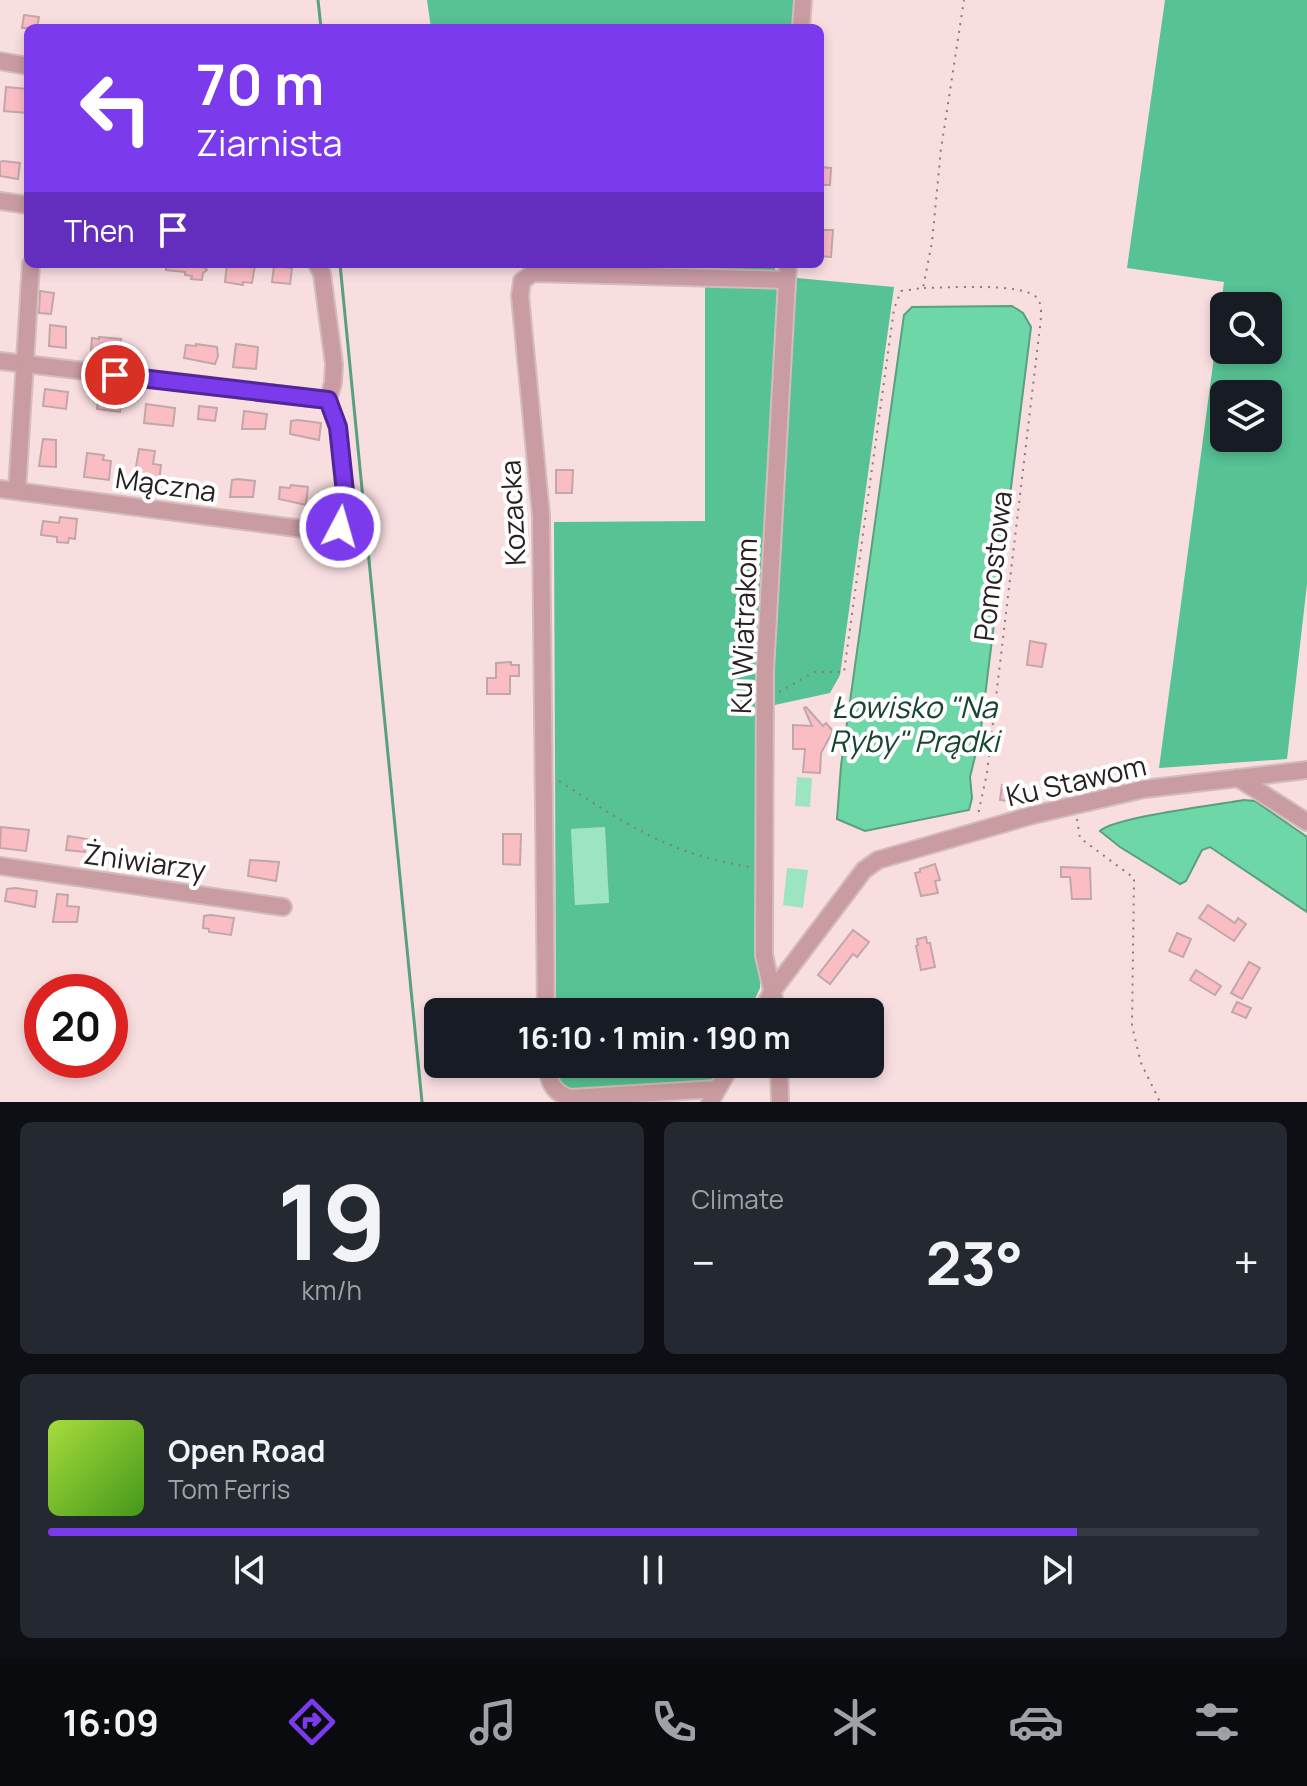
<!DOCTYPE html>
<meta charset="utf-8">
<style>
body{margin:0;font-family:Manrope,sans-serif;background:#242831;color:#f1f3f6;height:100vh;display:flex;flex-direction:column;font-size:30px;white-space:nowrap}
*{box-sizing:border-box;margin:0}
p{font-size:26px;color:#9ea1a6}
.icon{flex:none;width:44px;height:44px;fill:none;stroke:currentColor;stroke-width:2;stroke-linecap:round;stroke-linejoin:round}
.map{position:relative;height:1102px;overflow:hidden}
.drawer{display:flex;flex-direction:column;gap:20px;padding:20px;background:#0d0f14;flex:1}
.drawer>*{flex:none}
.banner{position:absolute;left:24px;top:24px;width:800px;height:244px;border-radius:12px;box-shadow:0 4px 12px #0003;background:#7c3aed;color:#fff;overflow:hidden}
.controls{position:absolute;left:1210px;top:292px;display:grid;gap:16px}
.controls a{display:grid;place-items:center;width:72px;height:72px;border-radius:12px;background:#171b24;box-shadow:0 4px 12px #0003;font-size:40px}
.speed{position:absolute;left:24px;top:974px;display:flex;gap:16px;font-size:40px;font-weight:700;text-align:center}
.speed>*{display:grid;place-content:center;width:104px;height:104px;border-radius:50%;background:#171b24;box-shadow:0 4px 12px #0003;line-height:1}
.speed .limit{border:12px solid #d22;background:#fff;color:#111}
.pin{position:absolute;display:grid;place-items:center;width:68px;height:68px;color:#fff;margin:-34px;border:4px solid #fff;border-radius:50%;box-shadow:0 2px 8px #0007}
.me{position:absolute;width:88px;margin:-44px;rotate:6deg;stroke-linejoin:round;filter:drop-shadow(0 0 6px #0008)}
.turn{display:flex;align-items:center;gap:28px;height:168px;padding:0 40px;font-size:36px}
.turn .icon{width:104px;height:104px;stroke-width:2.5}
.turn b{display:block;font-size:56px;line-height:68px}
.then{display:flex;align-items:center;height:76px;padding:0 40px;background:#0003;gap:16px;font-size:30px}
.big{font-size:60px;font-weight:700;line-height:1.1}
.drawer .widget{flex:1;display:flex;flex-direction:column;justify-content:center;gap:12px;min-width:0;padding:0 28px;border-radius:12px;background:#242831}
.drawer .dial{align-items:center;gap:0}
.dial b{font-size:104px;line-height:1}
.song{display:flex;align-items:center;gap:24px}
.cover{width:96px;height:96px;border-radius:12px;background:linear-gradient(135deg,hsl(80 70% 55%),hsl(100 70% 35%))}
.played{height:8px;border-radius:4px;background:linear-gradient(90deg,#7c3aed 85%,#363941 85%)}
.keys{display:flex;justify-content:space-around;direction:ltr}
.heat{display:flex;justify-content:space-between;align-items:center;font-size:44px;direction:ltr}
.drawer .tiles{flex:1;display:grid;gap:20px;grid-template-columns:1fr 1fr}
.widget:last-child{grid-column:span 2}
.trip{position:absolute;left:424px;top:998px;width:460px;height:80px;border-radius:12px;background:#171b24;box-shadow:0 4px 12px #0003;font-weight:700;line-height:80px;text-align:center}
.tabs{display:flex;height:128px;justify-content:space-around;align-items:center;background:#090b0e;color:#9ea1a6}
.tabs .icon{width:56px;height:56px}
.tabs .on{color:#7c3aed}
.tabs b{font-size:36px;color:#f1f3f6}
.map>svg:first-child{display:block}
.green{fill:#9de4c1}
.forest{fill:#57c294;fill-rule:evenodd}
.water{fill:#6dd7a8;stroke:#59a080;stroke-width:2}
.lines{fill:none;stroke-linecap:round;stroke-linejoin:round}
.stream{stroke:#59a080;stroke-width:3}
.building{fill:#fbbdc4;stroke:#c1a7aa;stroke-width:2}
.minor-casing{stroke:#d4bcbe;stroke-width:20}
.path{stroke:#8b7a7b;stroke-width:2;stroke-dasharray:2 6;stroke-linecap:butt}
.minor{stroke:#c99ca1;stroke-width:16}
.route-casing{stroke:#51269a;stroke-width:20}
.route{stroke:#7c3aed;stroke-width:14}
.labels{text-anchor:middle;dominant-baseline:central;stroke-width:8;stroke-linejoin:round;paint-order:stroke}
.street-label{font-size:28px;fill:#292021;stroke:#fff}
.water-label{font-size:30px;font-style:italic;fill:#184532;stroke:#fff}
</style>
<div class="map">
<svg width="1307" height="1102" viewBox="0 0 1307 1102">
<rect width="100%" height="100%" fill="#f9dee0"/>
<g class="green">
<polygon points="797,777 812,778 810,807 795,806"/>
<polygon points="606,827 609,904 575,905 571,829"/>
<polygon points="787,868 808,870 803,908 783,905"/>
</g>
<g class="forest">
<polygon points="427,0 794,0 793,28 431,28"/>
<path d="M1165 0H1307V584L1287 759 1159 768 1224 282 1127 268ZM1224 306H1268V350H1224ZM1268 394V438H1224V394Z"/>
<path d="M515 264H775V276L894 287 840 675 830 693 761 708 760 988 749 1012H556L554 522 705 521V274L515 267ZM605 827 609 903 575 905 571 829Z"/>
<polygon points="556,1064 722,1064 711,1084 568,1091 556,1080"/>
</g>
<g class="water">
<polygon points="1012,306 1023,313 1031,327 980,736 970,777 972,798 969,810 865,831 837,819 841,766 904,315 912,307"/>
<path d="M1244 800 1255 801 1307 837V912L1210 847 1202 850 1186 881 1180 884 1120 847 1100 831C1115 817 1217 805 1244 800Z"/>
</g>
<g class="lines">
<g class="stream">
<polyline points="318,0 321,28"/>
<polyline points="340,264 422,1102"/>
</g>
</g>
<g class="building">
<polygon points="24,15 39,17 37,28 22,28"/>
<polygon points="6,87 28,89 28,113 4,111"/>
<polygon points="3,161 20,163 18,179 0,176 0,162"/>
<polygon points="820,167 831,168 830,185 820,185"/>
<polygon points="820,230 833,230 831,257 820,256"/>
<polygon points="166,264 202,264 207,270 203,273 202,280 191,279 192,276 185,275 185,272 166,270"/>
<polygon points="227,264 255,265 252,283 243,282 243,285 225,282"/>
<polygon points="274,266 292,268 290,284 272,282"/>
<polygon points="40,291 54,293 51,314 39,313"/>
<polygon points="50,325 66,327 66,348 49,346"/>
<polygon points="99,337 121,339 119,356 91,351 92,338 99,339"/>
<polygon points="196,344 217,347 218,356 215,364 184,358 186,345 196,346"/>
<polygon points="236,344 258,347 256,369 233,367"/>
<polygon points="45,389 68,392 66,409 43,406"/>
<polygon points="99,394 122,396 120,412 97,409"/>
<polygon points="146,404 175,408 173,426 144,423"/>
<polygon points="199,406 217,408 215,421 198,419"/>
<polygon points="244,411 267,414 265,429 242,429"/>
<polygon points="298,420 321,423 319,440 290,434 291,421"/>
<polygon points="43,439 56,440 56,467 39,466"/>
<polygon points="139,449 155,451 153,464 161,465 159,481 146,479 145,486 133,484"/>
<polygon points="87,453 104,455 103,460 111,461 109,480 84,477"/>
<polygon points="556,470 573,470 572,493 556,493"/>
<polygon points="237,479 255,481 253,497 230,497 232,480"/>
<polygon points="291,485 308,487 306,505 279,499 280,487 290,488"/>
<polygon points="60,517 77,519 75,539 69,538 68,543 57,542 57,537 41,535 43,521 59,523"/>
<polygon points="1030,641 1046,644 1042,667 1027,665"/>
<polygon points="511,662 511,665 519,665 519,676 510,676 510,694 487,694 487,678 496,678 496,663"/>
<polygon points="806,707 823,726 826,723 833,731 821,753 820,773 803,772 805,749 793,749 793,725 812,726 804,708"/>
<polygon points="1002,785 1022,788 1020,803 1000,800"/>
<polygon points="1,827 29,830 26,851 0,848"/>
<polygon points="503,834 521,834 520,865 503,864"/>
<polygon points="68,836 87,839 85,852 66,850"/>
<polygon points="250,860 279,862 276,881 248,876"/>
<polygon points="935,864 940,880 935,881 938,893 921,896 915,873 920,872 920,869"/>
<polygon points="1061,867 1090,868 1091,899 1072,899 1070,877 1061,877"/>
<polygon points="15,888 37,891 35,907 5,901 7,889"/>
<polygon points="57,894 68,895 67,906 79,907 77,922 53,922"/>
<polygon points="1208,905 1235,923 1238,918 1246,924 1234,941 1199,918"/>
<polygon points="211,915 234,918 231,935 209,932 209,929 203,928 204,916"/>
<polygon points="853,930 869,942 857,957 853,954 830,984 818,975"/>
<polygon points="1177,933 1191,939 1183,957 1169,951"/>
<polygon points="926,937 927,943 930,943 935,967 921,970 916,946 918,945 917,939"/>
<polygon points="1249,962 1260,968 1242,999 1231,993"/>
<polygon points="1196,970 1221,986 1215,995 1190,980"/>
<polygon points="1237,1002 1251,1008 1246,1018 1232,1012"/>
</g>
<g class="lines">
<defs>
<g id="minor">
<polyline points="801,28 803,0"/>
<polyline points="0,61 28,66"/>
<polyline points="0,201 28,205"/>
<polyline points="0,361 328,400"/>
<polyline points="0,489 326,532 340,527 347,515 338,427 328,400 333,383 334,364 322,274 317,264"/>
<polyline points="17,490 31,264"/>
<polyline points="1238,778 1307,822"/>
<polyline points="0,866 283,907"/>
<polyline points="546,1012 541,515 520,296 522,281 533,273 787,280"/>
<polyline points="761,1012 774,989 864,870 878,860 1033,815 1144,789 1307,770"/>
<polyline points="777,1012 764,955 765,670 788,264"/>
<path d="M547 1064C548 1081 553 1093 570 1098L717 1089"/>
<polyline points="779,1064 780,1102"/>
<polyline points="710,1102 732,1064"/>
</g>
</defs>
<use href="#minor" class="minor-casing"/>
<g class="path">
<path d="M924 288C945 288 1024 282 1037 298 1044 306 1040 325 1039 335L987 773 978 815"/>
<polyline points="779,692 814,672 844,672 894,309 901,291 923,288 932,242 941,149 964,0"/>
<path d="M559 781C626 824 670 855 751 867"/>
<polyline points="1077,819 1080,838 1134,878 1132,1026 1141,1063 1160,1102"/>
</g>
<use href="#minor" class="minor"/>
</g>
<g class="lines">
<defs>
<polyline id="route" points="115,375 328,400 338,427 345,492 347,515 340,527"/>
</defs>
<use href="#route" class="route-casing"/>
<use href="#route" class="route"/>
</g>
<g class="labels">
<g class="street-label">
<text transform="translate(166 484) rotate(8)">Mączna</text>
<text transform="translate(512 513) rotate(-93)">Kozacka</text>
<text transform="translate(992 566) rotate(-83)">Pomostowa</text>
<text transform="translate(743 626) rotate(-88)">Ku Wiatrakom</text>
<text transform="translate(1076 780) rotate(-13)">Ku Stawom</text>
<text transform="translate(145 861) rotate(8)">Żniwiarzy</text>
</g>
<g class="water-label">
<text x="914" y="706">Łowisko "Na<tspan x="914" dy="34">Ryby" Prądki</tspan></text>
</g>
</g>
</svg>
<div class="controls">
<a><svg class="icon" aria-label="search" viewBox="0 0 24 24"><circle cx="10" cy="10" r="6"/><path d="M15 15l6 6"/></svg></a>
<a><svg class="icon" aria-label="layers" viewBox="0 0 24 24"><path d="M12 4l9 5-9 5-9-5zM3 14l9 5 9-5"/></svg></a>
</div>
<div class="speed"><div class="limit">20</div></div>
<div class="pin" style="left:115px;top:375px;background:#d93025"><svg class="icon" aria-label="arrive" viewBox="0 0 24 24"><path d="M6 21V4h12l-3 4 3 4H6"/></svg></div>
<svg class="me" style="left:340px;top:527px" viewBox="-20 -20 40 40"><circle r="17" fill="#7c3aed" stroke="#fff" stroke-width="3"/><path d="M0-11L8 9 0 5-8 9z" fill="#fff"/></svg>
<div class="trip">16:10 · 1 min · 190 m</div>
<div class="banner">
<div class="turn"><svg class="icon" aria-label="left" viewBox="0 0 24 24"><path d="M17 20v-9H6M10 6l-5 5 5 5"/></svg><div><b>70 m</b>Ziarnista</div></div>
<div class="then">Then<svg class="icon" aria-label="arrive" viewBox="0 0 24 24"><path d="M6 21V4h12l-3 4 3 4H6"/></svg></div>
</div>
</div>
<section class="drawer">
<div class="tiles">
<div class="widget dial"><b>19</b><p>km/h</p></div>
<div class="widget"><p>Climate</p>
<div class="heat"><a>−</a><b class="big">23°</b><a>+</a></div>
</div>
<div class="widget">
<div class="song"><i class="cover"></i><div><b>Open Road</b><p>Tom Ferris</p></div></div>
<div class="played"></div>
<div class="keys"><svg class="icon" aria-label="previous" viewBox="0 0 24 24"><path d="M18 5L8 12l10 7zM5 5v14"/></svg><svg class="icon" aria-label="pause" viewBox="0 0 24 24"><path d="M8 5v14M16 5v14"/></svg><svg class="icon" aria-label="next" viewBox="0 0 24 24"><path d="M6 5l10 7-10 7zM19 5v14"/></svg></div>
</div>
</div>
</section>
<nav class="tabs">
<b>16:09</b>
<svg class="icon on" aria-label="directions" viewBox="0 0 24 24"><path d="M12 3l9 9-9 9-9-9zM9 14v-3h6M13 9l2 2-2 2"/></svg>
<svg class="icon" aria-label="music" viewBox="0 0 24 24"><path d="M9 18V5l10-2v13"/><circle cx="6" cy="18" r="3"/><circle cx="16" cy="16" r="3"/></svg>
<svg class="icon" aria-label="phone" viewBox="0 0 24 24"><path d="M5 4h4l2 5-3 2q2 4 5 5l2-3 5 2v4C11 20 4 13 5 4z"/></svg>
<svg class="icon" aria-label="climate" viewBox="0 0 24 24"><path d="M12 3v18M4 7l16 10M4 17L20 7"/></svg>
<svg class="icon" aria-label="car" viewBox="0 0 24 24"><path d="M5 17H2v-5l4-1 3-4h7l3 4 3 1v5h-3M9 17h6M6 11h13"/><circle cx="7" cy="17" r="2"/><circle cx="17" cy="17" r="2"/></svg>
<svg class="icon" aria-label="filters" viewBox="0 0 24 24"><path d="M4 7h16M4 17h16"/><circle cx="9" cy="7" r="2"/><circle cx="15" cy="17" r="2"/></svg>
</nav>
